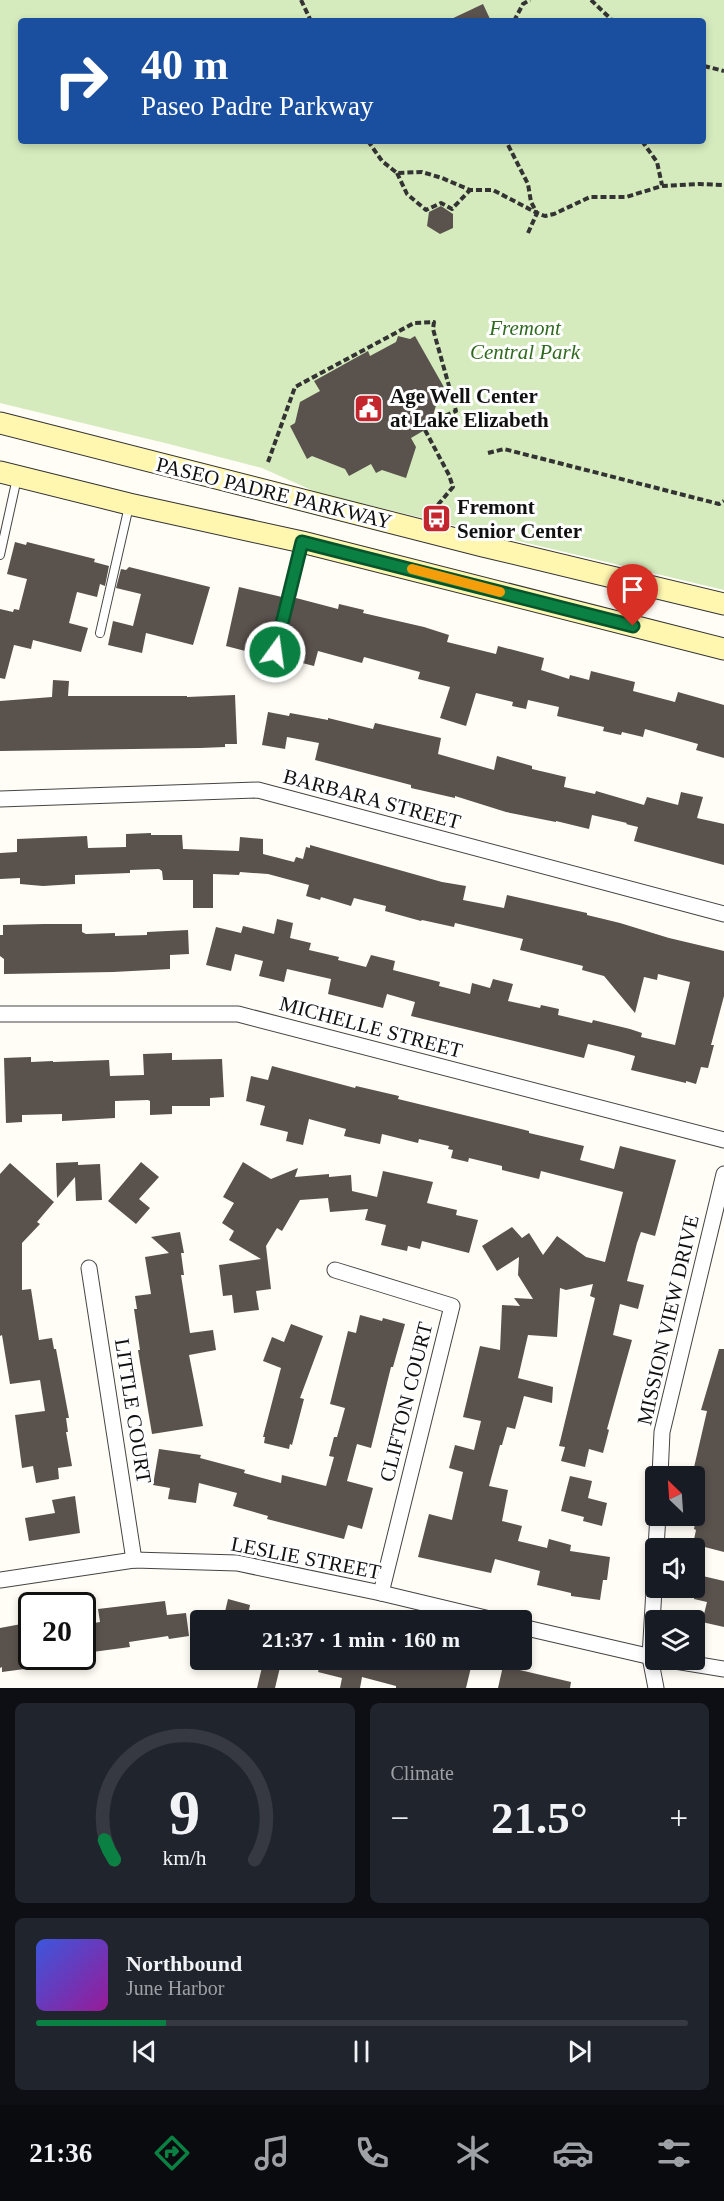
<!DOCTYPE html>
<meta charset="utf-8">
<style>
body{margin:0;font-family:Georgia,serif;background:#20242c;color:#f1f3f6;height:100vh;display:flex;flex-direction:column;font-size:22px;white-space:nowrap}
*{box-sizing:border-box;margin:0}
p{font-size:20px;color:#9ea1a6}
.icon{flex:none;width:33px;height:33px;fill:none;stroke:currentColor;stroke-width:2;stroke-linecap:round;stroke-linejoin:round}
.map{position:relative;height:1688px;overflow:hidden}
.side{display:flex;flex-direction:column;gap:15px;padding:15px;background:#0d0f14;flex:1}
.side>*{flex:none}
.top-card{position:absolute;left:18px;top:18px;width:688px;height:126px;border-radius:6px;box-shadow:0 3px 9px #0003;background:#1a4fa0;color:#fff;overflow:hidden}
.needle{width:39px;rotate:335deg}
.buttons{position:absolute;left:645px;top:1466px;display:grid;gap:12px}
.buttons a{display:grid;place-items:center;width:60px;height:60px;border-radius:6px;background:#171b24;box-shadow:0 3px 9px #0003;font-size:30px}
.speed{position:absolute;left:18px;top:1592px;display:flex;gap:12px;font-size:30px;font-weight:700;text-align:center}
.speed>*{display:grid;place-content:center;width:78px;height:78px;border-radius:50%;background:#171b24;box-shadow:0 3px 9px #0003;line-height:1}
.speed .limit{border:3px solid #111;border-radius:9px;background:#fff;color:#111}
.pin{position:absolute;display:grid;place-items:center;width:51px;height:51px;color:#fff;margin:-62px -26px;border-radius:50% 50% 50% 0;rotate:-45deg;box-shadow:0 0 6px #0007}
.pin .icon{rotate:45deg}
.me{position:absolute;width:66px;margin:-33px;rotate:14deg;stroke-linejoin:round;filter:drop-shadow(0 0 4px #0008)}
.turn{display:flex;align-items:center;gap:21px;height:126px;padding:0 24px;font-size:27px}
.turn .icon{width:78px;height:78px;stroke-width:2.5}
.turn b{display:block;font-size:42px;line-height:51px}
.big{font-size:45px;font-weight:800;line-height:1.1}
.side .card{flex:1;display:flex;flex-direction:column;justify-content:center;gap:9px;min-width:0;padding:0 21px;border-radius:9px;background:#20242c}
.side .dial{align-items:center;gap:0}
.dial svg{height:156px;overflow:visible;fill:none;stroke:#363941;stroke-width:7;stroke-linecap:round;text-anchor:middle}
.dial text{fill:#f1f3f6;stroke:none}
.song{display:flex;align-items:center;gap:18px}
.cover{width:72px;height:72px;border-radius:9px;background:linear-gradient(135deg,hsl(230 70% 55%),hsl(300 70% 35%))}
.played{height:6px;border-radius:3px;background:linear-gradient(90deg,#0b8043 20%,#363941 20%)}
.keys{display:flex;justify-content:space-around;direction:ltr}
.heat{display:flex;justify-content:space-between;align-items:center;font-size:33px;direction:ltr}
.side .tiles{flex:1;display:grid;gap:15px;grid-template-columns:1fr 1fr}
.card:last-child{grid-column:span 2}
.trip{position:absolute;left:190px;top:1610px;width:342px;height:60px;border-radius:6px;background:#171b24;box-shadow:0 3px 9px #0003;font-weight:800;line-height:60px;text-align:center}
.tab-bar{display:flex;height:96px;justify-content:space-around;align-items:center;background:#090b0e;color:#9ea1a6}
.tab-bar .icon{width:42px;height:42px}
.tab-bar .current{color:#0b8043}
.tab-bar b{font-size:27px;color:#f1f3f6}
.map>svg:first-child{display:block}
.green{fill:#d5ebbd;fill-rule:evenodd}
.building{fill:#5a524d}
.lines{fill:none;stroke-linecap:round;stroke-linejoin:round}
.lane-casing{stroke:#444;stroke-width:10}
.street-casing{stroke:#444;stroke-width:17}
.secondary-casing{stroke:#333;stroke-width:23}
.path{stroke:#333;stroke-width:4;stroke-dasharray:6 3;stroke-linecap:butt}
.lane{stroke:#fff;stroke-width:8}
.street{stroke:#fff;stroke-width:15}
.secondary{stroke:#fff6b0;stroke-width:21}
.route-casing{stroke:#07532c;stroke-width:15}
.route{stroke:#0b8043;stroke-width:10}
.slow{stroke:#f59e0b;stroke-width:10}
.labels{text-anchor:middle;dominant-baseline:central;stroke-width:6;stroke-linejoin:round;paint-order:stroke}
.park-label{font-size:21px;font-style:italic;fill:#2f6b1f;stroke:#fff}
.poi-label{font-size:21px;font-weight:bold;fill:#111;stroke:#fff;text-anchor:start}
.street-label{font-size:21px;fill:#111;stroke:#fff}
</style>
<div class="map">
<svg width="724" height="1688" viewBox="0 0 724 1688">
<rect width="100%" height="100%" fill="#fffdf5"/>
<path class="green" d="M0 0H724V590L318 493 262 468 169 444 0 403ZM21 21H704V141H21Z"/>
<g class="building">
<polygon points="483,4 491,21 447,21"/>
<polygon points="441,206 453,214 453,228 440,234 427,226 429,212"/>
<polygon points="398,336 410,339 415,336 445,389 440,392 432,419 435,424 411,438 416,447 406,478 382,470 376,473 371,464 349,476 345,469 312,456 307,459 290,426 295,423 300,402 320,391 314,381 368,351 370,356 396,342"/>
<polygon points="15,542 26,545 27,542 95,559 94,562 109,566 105,586 100,584 97,597 77,592 69,623 88,628 81,652 33,640 31,649 14,645 5,679 0,678 0,609 13,612 14,609 19,610 27,579 7,574"/>
<polygon points="129,567 210,587 193,645 146,633 142,653 108,645 113,621 133,626 141,594 116,588 121,569 126,570"/>
<polygon points="239,587 282,597 270,654 258,651 257,654 226,646"/>
<polygon points="296,598 338,609 339,604 364,610 363,613 424,627 449,635 447,642 496,654 498,646 544,658 541,670 569,679 570,675 589,680 591,671 635,682 633,691 675,702 678,692 724,705 724,758 696,750 698,744 645,729 643,737 622,732 621,735 603,731 604,727 557,716 559,707 528,700 526,709 512,706 513,702 476,693 466,726 440,718 450,687 418,679 420,672 364,657 362,663 318,651 314,666 279,657 294,600"/>
<polygon points="53,680 69,681 68,696 187,696 187,697 235,695 237,744 225,744 225,747 200,748 0,751 0,701 52,697"/>
<polygon points="268,712 289,716 290,713 328,720 328,718 373,729 375,723 441,738 438,754 494,770 497,756 532,766 532,769 566,777 564,787 595,794 596,791 644,805 647,797 678,805 681,792 703,797 697,818 724,824 724,865 634,841 638,827 626,824 627,823 592,815 589,829 556,821 556,822 506,812 455,796 455,798 411,788 411,785 315,760 319,743 287,737 285,749 262,745"/>
<polygon points="151,833 151,835 182,835 183,849 239,851 240,837 263,839 263,854 294,862 296,857 303,859 306,847 310,848 310,845 442,882 466,886 463,900 504,908 507,895 587,913 587,915 620,923 669,938 724,951 724,996 711,1045 714,1045 708,1068 701,1067 696,1084 686,1081 686,1083 631,1070 635,1056 617,1051 588,1044 584,1058 411,1016 415,1002 387,994 383,1008 328,994 331,979 287,969 284,982 259,976 263,961 235,954 231,971 206,965 216,927 241,933 243,926 274,934 277,919 293,923 290,938 311,943 309,950 339,957 338,960 366,967 371,955 395,961 393,970 440,982 439,986 470,994 472,983 490,988 493,979 513,984 508,1001 540,1008 541,1005 559,1009 558,1015 592,1023 593,1020 630,1029 642,1033 641,1037 675,1045 690,982 658,974 657,980 644,977 635,1013 604,976 582,970 583,966 520,950 523,939 455,923 454,927 422,920 421,921 385,911 386,906 354,898 351,906 321,897 320,900 306,896 309,885 268,874 240,872 239,875 213,874 213,908 193,908 193,880 163,880 162,871 159,869 130,870 130,873 75,875 75,884 43,886 20,884 20,878 0,879 0,853 17,852 17,839 87,836 88,848 126,847 126,834"/>
<polygon points="44,924 82,924 82,932 86,934 115,933 115,936 147,935 147,932 188,930 189,954 170,955 170,969 113,972 4,974 4,959 0,956 0,935 3,935 3,925"/>
<polygon points="172,1053 172,1060 222,1059 224,1097 210,1098 210,1106 172,1106 172,1114 150,1115 150,1101 148,1100 115,1101 115,1118 62,1121 62,1114 22,1115 22,1122 6,1123 4,1058 31,1057 31,1062 53,1061 53,1062 109,1060 110,1076 144,1075 143,1054"/>
<polygon points="272,1066 355,1088 356,1086 399,1096 398,1099 529,1131 529,1133 584,1146 580,1160 614,1169 620,1146 676,1160 655,1236 641,1232 637,1243 627,1281 644,1285 638,1309 620,1304 613,1335 632,1340 607,1429 609,1430 603,1453 589,1449 585,1467 561,1461 565,1447 559,1446 595,1298 590,1296 593,1284 566,1290 560,1288 557,1337 528,1335 518,1378 553,1387 552,1403 524,1396 515,1429 507,1427 502,1445 500,1445 489,1486 508,1490 502,1521 522,1526 518,1541 547,1548 549,1539 571,1545 570,1551 610,1557 607,1580 603,1580 600,1600 571,1596 571,1593 537,1585 540,1571 495,1559 491,1573 418,1557 429,1514 452,1520 463,1472 449,1468 455,1445 474,1450 481,1421 463,1417 480,1346 500,1350 502,1305 520,1306 514,1298 533,1299 518,1275 519,1257 497,1271 482,1246 512,1227 522,1238 529,1233 543,1255 557,1236 586,1257 605,1262 623,1192 541,1171 539,1179 502,1170 502,1166 469,1158 468,1162 451,1158 453,1150 448,1149 449,1146 419,1139 418,1143 382,1134 380,1144 344,1136 346,1129 309,1119 303,1145 286,1141 288,1132 260,1125 265,1106 246,1101 251,1076 268,1080"/>
<polygon points="78,1162 78,1165 100,1164 102,1200 76,1201 75,1177 57,1198 56,1163"/>
<polygon points="141,1162 159,1177 139,1199 150,1208 136,1224 108,1201"/>
<polygon points="243,1162 271,1179 298,1168 295,1177 329,1174 329,1177 351,1175 352,1191 377,1197 383,1171 433,1182 427,1203 457,1210 456,1215 478,1220 469,1253 422,1241 420,1249 408,1246 407,1251 381,1245 386,1225 365,1220 368,1209 330,1212 328,1198 300,1200 282,1231 277,1228 266,1246 271,1289 256,1291 259,1310 234,1313 232,1295 223,1296 219,1265 261,1259 229,1240 234,1231 222,1223 234,1203 223,1197"/>
<polygon points="10,1163 54,1202 37,1222 40,1224 22,1243 22,1290 31,1289 39,1340 52,1338 54,1349 56,1349 69,1418 66,1418 68,1432 66,1432 72,1466 58,1468 59,1479 36,1483 33,1466 22,1468 15,1415 45,1411 40,1380 10,1384 2,1335 0,1336 0,1174"/>
<polygon points="180,1232 184,1253 181,1253 184,1275 181,1275 190,1333 213,1330 216,1350 189,1355 203,1426 152,1434 138,1350 140,1350 134,1309 137,1309 135,1296 151,1294 145,1257 169,1253 151,1237"/>
<polygon points="360,1315 382,1321 383,1318 405,1324 393,1367 391,1367 371,1448 357,1444 347,1481 373,1488 362,1529 348,1525 344,1539 267,1519 268,1516 233,1506 237,1493 199,1483 196,1503 168,1499 170,1488 153,1485 159,1449 201,1455 200,1458 245,1470 244,1473 281,1483 282,1475 326,1486 334,1457 329,1456 334,1437 337,1437 345,1408 330,1404 348,1331 356,1333"/>
<polygon points="291,1324 323,1336 300,1398 304,1399 292,1445 290,1444 289,1449 264,1443 265,1437 263,1437 281,1368 263,1361 272,1337 284,1342"/>
<polygon points="719,1349 724,1349 724,1552 693,1544 696,1530 694,1529 696,1519 692,1518 701,1483 694,1481 694,1476 692,1476 707,1411 701,1410"/>
<polygon points="570,1476 592,1481 588,1498 607,1503 602,1526 583,1521 584,1517 561,1511"/>
<polygon points="75,1496 80,1533 29,1541 25,1518 55,1513 52,1500"/>
<polygon points="694,1574 724,1581 724,1627 702,1622 707,1602 694,1599"/>
<polygon points="228,1599 250,1605 247,1620 223,1620"/>
<polygon points="165,1601 167,1615 186,1613 189,1636 169,1639 168,1636 129,1642 130,1647 85,1653 82,1625 100,1622 98,1609"/>
<polygon points="32,1622 32,1668 2,1672 2,1667 0,1668 0,1628"/>
<polygon points="264,1659 282,1659 275,1688 257,1688"/>
<polygon points="322,1659 473,1659 466,1688 396,1688 396,1686 362,1677 360,1688 340,1688 342,1678 318,1672"/>
<polygon points="503,1666 571,1682 570,1688 498,1688"/>
</g>
<g class="lines">
<defs>
<g id="lane">
<polyline points="0,555 17,478"/>
<polyline points="100,633 129,506"/>
<polyline points="275,652 302,543"/>
</g>
<g id="street">
<polyline points="0,799 258,790 724,914"/>
<polyline points="0,1014 238,1014 724,1140"/>
<polyline points="89,1268 134,1560"/>
<polyline points="335,1270 452,1306 381,1593"/>
<polyline points="660,1476 662,1432 724,1174"/>
<polyline points="656,1548 658,1515"/>
<polyline points="656,1556 650,1657 656,1688"/>
<polyline points="0,1580 134,1560 237,1563 381,1593 494,1620"/>
<polyline points="522,1627 656,1658"/>
<polyline points="663,1659 724,1669"/>
</g>
<g id="secondary">
<polyline points="0,423 483,546 724,604"/>
<polyline points="0,472 129,504 302,542 724,649"/>
</g>
</defs>
<use href="#lane" class="lane-casing"/>
<use href="#street" class="street-casing"/>
<use href="#secondary" class="secondary-casing"/>
<g class="path">
<polyline points="301,0 311,21"/>
<polyline points="591,0 613,21"/>
<polyline points="514,21 523,4 530,0"/>
<polyline points="704,66 724,71"/>
<polyline points="368,141 382,161 397,173 422,172 442,178 470,190 493,190 537,213 531,202 528,184 506,141"/>
<polyline points="642,141 657,162 662,185"/>
<polyline points="397,173 407,194 426,210 441,203 452,209 470,190"/>
<polyline points="528,233 537,213 545,216 554,214 590,197 626,197 662,186 699,184 724,185"/>
<polyline points="425,430 449,475 453,487 436,507"/>
<polyline points="488,453 504,449 719,504 724,501"/>
<polyline points="268,462 295,387 414,323 434,322 433,329 456,411 434,421"/>
</g>
<use href="#lane" class="lane"/>
<use href="#street" class="street"/>
<use href="#secondary" class="secondary"/>
</g>
<g class="lines">
<defs>
<polyline id="route" points="275,652 302,542 633,626"/>
</defs>
<use href="#route" class="route-casing"/>
<use href="#route" class="route"/>
<polyline class="slow" points="412,569 500,592"/>
</g>
<defs>
<symbol id="civic-square" viewBox="-11 -11 22 22"><rect x="-9" y="-9" width="18" height="18" rx="4" fill="#c4262e" stroke="#fff"/><path d="M-.6-6.5H3V-4.5H.6V-3L4-1V1h2V6H-6V1h2V-1L-.6-3ZM-1.2 2.5V6h2.4V2.5Z" fill="#fff"/></symbol>
<symbol id="bus-square" viewBox="-11 -11 22 22"><rect x="-9" y="-9" width="18" height="18" rx="4" fill="#c4262e" stroke="#fff"/><path d="M-5-6H5V4H4V6H2V4H-2V6H-4V4H-5ZM-3.5-4V0h7V-4ZM-3.5 1.2v1.5H-2V1.2ZM2 1.2v1.5H3.5V1.2Z" fill="#fff"/></symbol>
</defs>
<g fill-rule="evenodd">
<use href="#civic-square" x="352" y="392" width="33" height="33"/>
<use href="#bus-square" x="420" y="502" width="33" height="33"/>
</g>
<g class="labels">
<g class="park-label">
<text x="525" y="328">Fremont<tspan x="525" dy="24">Central Park</tspan></text>
</g>
<g class="poi-label">
<text x="390" y="396">Age Well Center<tspan x="390" dy="24">at Lake Elizabeth</tspan></text>
<text x="457" y="507">Fremont<tspan x="457" dy="24">Senior Center</tspan></text>
</g>
<g class="street-label">
<text transform="translate(274 493) rotate(14)">PASEO PADRE PARKWAY</text>
<text transform="translate(372 799) rotate(15)">BARBARA STREET</text>
<text transform="translate(371 1027) rotate(15)">MICHELLE STREET</text>
<text transform="translate(668 1320) rotate(-77)">MISSION VIEW DRIVE</text>
<text transform="translate(406 1402) rotate(-76)">CLIFTON COURT</text>
<text transform="translate(133 1411) rotate(81)">LITTLE COURT</text>
<text transform="translate(306 1558) rotate(11)">LESLIE STREET</text>
</g>
</g>
</svg>
<div class="buttons">
<a><svg class="needle" viewBox="-14 -14 28 28"><path d="M0-13l5 13h-10z" fill="#e53935"/><path d="M0 13l5-13h-10z" fill="#9ea1a6"/></svg></a>
<a><svg class="icon" aria-label="sound" viewBox="0 0 24 24"><path d="M4 9h4l5-4v14l-5-4H4zM17 9q2 3 0 6"/></svg></a>
<a><svg class="icon" aria-label="layers" viewBox="0 0 24 24"><path d="M12 4l9 5-9 5-9-5zM3 14l9 5 9-5"/></svg></a>
</div>
<div class="speed"><div class="limit">20</div></div>
<div class="pin" style="left:633px;top:626px;background:#d93025"><svg class="icon" aria-label="arrive" viewBox="0 0 24 24"><path d="M6 21V4h12l-3 4 3 4H6"/></svg></div>
<svg class="me" style="left:275px;top:652px" viewBox="-20 -20 40 40"><circle r="17" fill="#0b8043" stroke="#fff" stroke-width="3"/><path d="M0-11L8 9 0 5-8 9z" fill="#fff"/></svg>
<div class="trip">21:37 · 1 min · 160 m</div>
<div class="top-card">
<div class="turn"><svg class="icon" aria-label="right" viewBox="0 0 24 24"><path d="M7 20v-9h11M14 6l5 5-5 5"/></svg><div><b>40 m</b>Paseo Padre Parkway</div></div>
</div>
</div>
<section class="side">
<div class="tiles">
<div class="card dial"><svg viewBox="0 0 100 80">
<path d="M14 69A42 42 0 1 1 86 69"/>
<path d="M14 69A42 42 0 0 1 9 59" stroke="#0b8043"/>
<text x="50" y="56" font-size="32" font-weight="700">9</text>
<text x="50" y="72" font-size="11">km/h</text>
</svg></div>
<div class="card"><p>Climate</p>
<div class="heat"><a>−</a><b class="big">21.5°</b><a>+</a></div>
</div>
<div class="card">
<div class="song"><i class="cover"></i><div><b>Northbound</b><p>June Harbor</p></div></div>
<div class="played"></div>
<div class="keys"><svg class="icon" aria-label="previous" viewBox="0 0 24 24"><path d="M18 5L8 12l10 7zM5 5v14"/></svg><svg class="icon" aria-label="pause" viewBox="0 0 24 24"><path d="M8 5v14M16 5v14"/></svg><svg class="icon" aria-label="next" viewBox="0 0 24 24"><path d="M6 5l10 7-10 7zM19 5v14"/></svg></div>
</div>
</div>
</section>
<nav class="tab-bar">
<b>21:36</b>
<svg class="icon current" aria-label="directions" viewBox="0 0 24 24"><path d="M12 3l9 9-9 9-9-9zM9 14v-3h6M13 9l2 2-2 2"/></svg>
<svg class="icon" aria-label="music" viewBox="0 0 24 24"><path d="M9 18V5l10-2v13"/><circle cx="6" cy="18" r="3"/><circle cx="16" cy="16" r="3"/></svg>
<svg class="icon" aria-label="phone" viewBox="0 0 24 24"><path d="M5 4h4l2 5-3 2q2 4 5 5l2-3 5 2v4C11 20 4 13 5 4z"/></svg>
<svg class="icon" aria-label="climate" viewBox="0 0 24 24"><path d="M12 3v18M4 7l16 10M4 17L20 7"/></svg>
<svg class="icon" aria-label="car" viewBox="0 0 24 24"><path d="M5 17H2v-5l4-1 3-4h7l3 4 3 1v5h-3M9 17h6M6 11h13"/><circle cx="7" cy="17" r="2"/><circle cx="17" cy="17" r="2"/></svg>
<svg class="icon" aria-label="filters" viewBox="0 0 24 24"><path d="M4 7h16M4 17h16"/><circle cx="9" cy="7" r="2"/><circle cx="15" cy="17" r="2"/></svg>
</nav>
